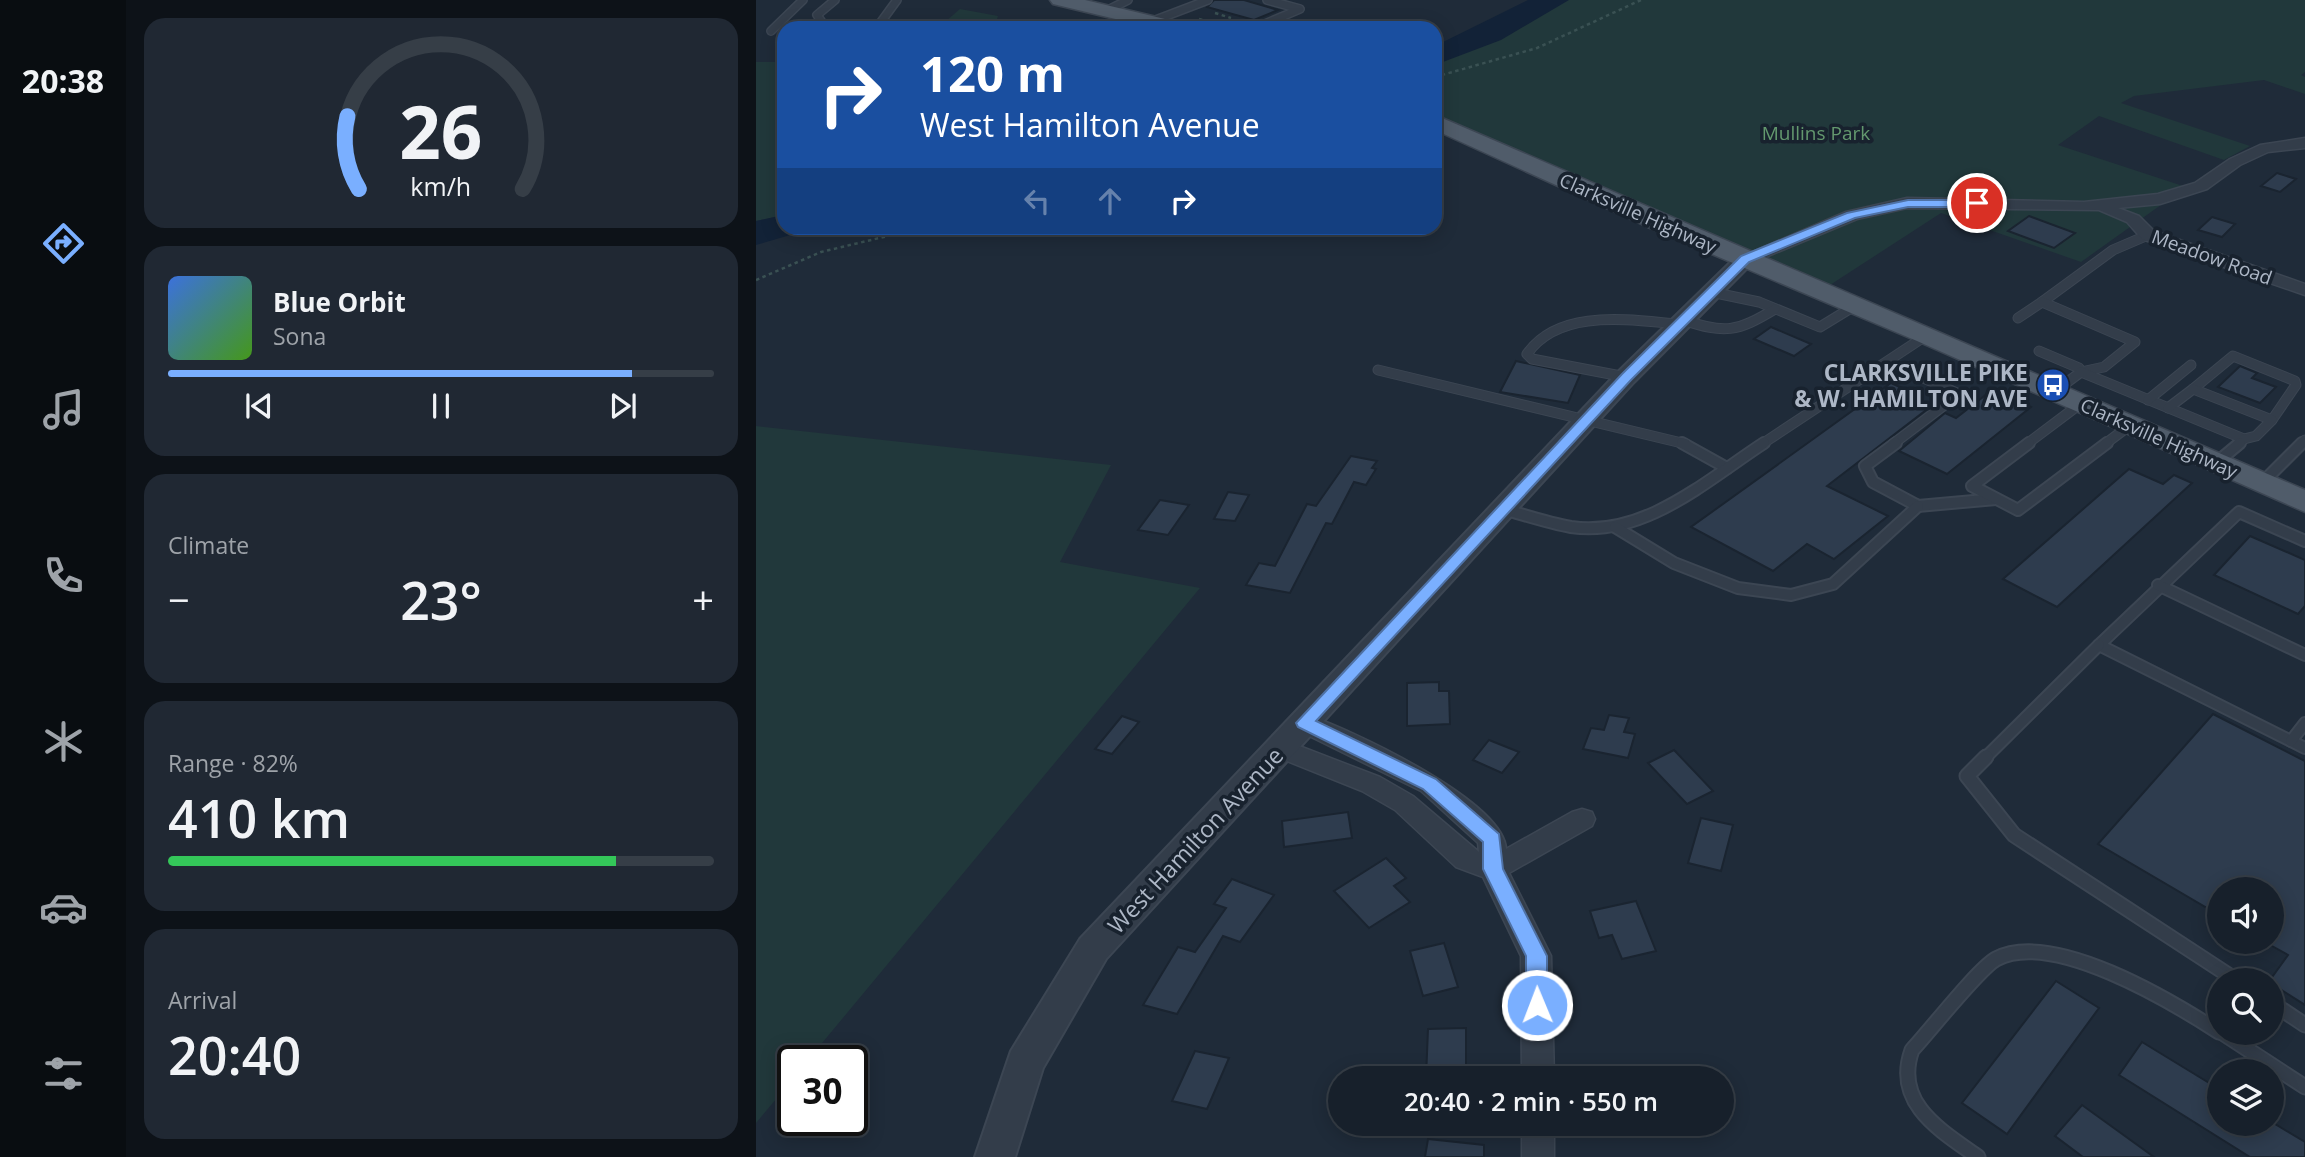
<!DOCTYPE html>
<meta charset="utf-8">
<style>
body{margin:0;font-family:"Open Sans",sans-serif;background:#202833;color:#f1f3f6;height:100vh;display:flex;flex-direction:column;font-size:26px;white-space:nowrap}
*{box-sizing:border-box;margin:0}
p{font-size:23px;color:#9ea3a9}
.icon{flex:none;width:38px;height:38px;fill:none;stroke:currentColor;stroke-width:2;stroke-linecap:round;stroke-linejoin:round}
.map{position:relative;flex:1;overflow:hidden}
.details{display:flex;flex-direction:column;gap:18px;padding:18px;background:#0d1218;width:630px}
.details>*{flex:none}
.hud{position:absolute;left:21px;top:21px;width:665px;height:214px;border-radius:21px;box-shadow:0 4px 18px #0003,0 0 0 2px #363e47;background:#1a4fa0;color:#fff;overflow:hidden}
.fabs{position:absolute;left:1451px;top:877px;display:grid;gap:14px}
.fabs a{display:grid;place-items:center;width:77px;height:77px;border-radius:50%;background:#17202b;box-shadow:0 4px 18px #0003,0 0 0 2px #363e47;font-size:35px}
.speed{position:absolute;left:21px;top:1045px;display:flex;gap:14px;font-size:35px;font-weight:700;text-align:center}
.speed>*{display:grid;place-content:center;width:91px;height:91px;border-radius:50%;background:#17202b;box-shadow:0 4px 18px #0003,0 0 0 2px #363e47;line-height:1}
.speed .limit{border:4px solid #111;border-radius:10px;background:#fff;color:#111}
.pin{position:absolute;display:grid;place-items:center;width:60px;height:60px;color:#fff;margin:-30px;border:4px solid #fff;border-radius:50%;box-shadow:0 2px 7px #0007}
.me{position:absolute;width:77px;margin:-38px;rotate:359deg;stroke-linejoin:round;filter:drop-shadow(0 0 5px #0008)}
.turn{display:flex;align-items:center;gap:24px;height:147px;padding:0 28px;font-size:32px}
.turn .icon{width:91px;height:91px;stroke-width:2.5}
.turn b{display:block;font-size:49px;line-height:60px}
.lanes{display:flex;align-items:center;height:66px;padding:0 28px;background:#0003;justify-content:center;gap:35px;direction:ltr}
.lanes .off{opacity:.35}
.big{font-size:52px;font-weight:600;line-height:1.1}
.details .card{flex:1;display:flex;flex-direction:column;justify-content:center;gap:10px;min-width:0;padding:0 24px;border-radius:21px;background:#202833}
.details .dial{align-items:center;gap:0}
.dial svg{height:182px;overflow:visible;fill:none;stroke:#363e47;stroke-width:7;stroke-linecap:round;text-anchor:middle}
.dial text{fill:#f1f3f6;stroke:none}
.song{display:flex;align-items:center;gap:21px}
.cover{width:84px;height:84px;border-radius:10px;background:linear-gradient(135deg,hsl(220 70% 55%),hsl(100 70% 35%))}
.played{height:7px;border-radius:4px;background:linear-gradient(90deg,#7aafff 85%,#363e47 85%)}
.keys{display:flex;justify-content:space-around;direction:ltr}
.heat{display:flex;justify-content:space-between;align-items:center;font-size:38px;direction:ltr}
.charge{height:10px;border-radius:5px;background:linear-gradient(90deg,#34c759 82%,#363e47 0)}
.trip{position:absolute;left:572px;top:1066px;width:406px;height:70px;border-radius:35px;background:#17202b;box-shadow:0 4px 18px #0003,0 0 0 2px #363e47;font-weight:600;line-height:70px;text-align:center}
main{display:flex;flex:1;min-height:0}
.dock{display:flex;flex-direction:column;width:126px;justify-content:space-around;align-items:center;background:#090d11;color:#9ea3a9}
.dock .icon{width:49px;height:49px}
.dock .current{color:#7aafff}
.dock b{font-size:32px;color:#f1f3f6}
.map>svg:first-child{display:block}
.green{fill:#21383b}
.water{fill:#122237}
.building{fill:#2e3c4e;stroke:#1a2430;stroke-width:2}
.lines{fill:none;stroke-linecap:round;stroke-linejoin:round}
.service-far3-casing{stroke:#3c4653;stroke-width:10}
.service-far2-casing{stroke:#3c4653;stroke-width:11}
.service-far1-casing{stroke:#3c4653;stroke-width:14}
.service-casing{stroke:#3c4653;stroke-width:17}
.minor-casing{stroke:#3c4653;stroke-width:3}
.tertiary-casing{stroke:#3c4653;stroke-width:4}
.primary-casing{stroke:#3c4653;stroke-width:3}
.path{stroke:#3a5153;stroke-width:2.5;stroke-dasharray:3.5 3.5;stroke-linecap:butt}
.service-far3{stroke:#333d4a;stroke-width:7}
.service-far2{stroke:#333d4a;stroke-width:9}
.service-far1{stroke:#333d4a;stroke-width:10}
.service{stroke:#333d4a;stroke-width:13}
.minor{fill:#333d4a;fill-rule:evenodd}
.tertiary{fill:#333d4a;fill-rule:evenodd}
.primary{fill:#505c6a;fill-rule:evenodd}
.route{fill:#7aafff;stroke:#4f72a6;stroke-width:2}
.labels{text-anchor:middle;dominant-baseline:central;stroke-width:7;stroke-linejoin:round;paint-order:stroke}
.far-park-label{font-size:19px;fill:#63986e;stroke:#18222e}
.far-street-label{font-size:19px;fill:#adb7c6;stroke:#18222e}
.poi-label{font-size:23px;font-weight:bold;fill:#adb7c6;stroke:#18222e;text-anchor:end}
.street-label{font-size:23px;fill:#adb7c6;stroke:#18222e}
</style>
<main>
<nav class="dock">
<b>20:38</b>
<svg class="icon current" aria-label="directions" viewBox="0 0 24 24"><path d="M12 3l9 9-9 9-9-9zM9 14v-3h6M13 9l2 2-2 2"/></svg>
<svg class="icon" aria-label="music" viewBox="0 0 24 24"><path d="M9 18V5l10-2v13"/><circle cx="6" cy="18" r="3"/><circle cx="16" cy="16" r="3"/></svg>
<svg class="icon" aria-label="phone" viewBox="0 0 24 24"><path d="M5 4h4l2 5-3 2q2 4 5 5l2-3 5 2v4C11 20 4 13 5 4z"/></svg>
<svg class="icon" aria-label="climate" viewBox="0 0 24 24"><path d="M12 3v18M4 7l16 10M4 17L20 7"/></svg>
<svg class="icon" aria-label="car" viewBox="0 0 24 24"><path d="M5 17H2v-5l4-1 3-4h7l3 4 3 1v5h-3M9 17h6M6 11h13"/><circle cx="7" cy="17" r="2"/><circle cx="17" cy="17" r="2"/></svg>
<svg class="icon" aria-label="filters" viewBox="0 0 24 24"><path d="M4 7h16M4 17h16"/><circle cx="9" cy="7" r="2"/><circle cx="15" cy="17" r="2"/></svg>
</nav>
<section class="details">
<div class="card dial"><svg viewBox="0 0 100 80">
<path d="M14 69A42 42 0 1 1 86 69"/>
<path d="M14 69A42 42 0 0 1 9 37" stroke="#7aafff"/>
<text x="50" y="56" font-size="32" font-weight="700">26</text>
<text x="50" y="72" font-size="11">km/h</text>
</svg></div>
<div class="card">
<div class="song"><i class="cover"></i><div><b>Blue Orbit</b><p>Sona</p></div></div>
<div class="played"></div>
<div class="keys"><svg class="icon" aria-label="previous" viewBox="0 0 24 24"><path d="M18 5L8 12l10 7zM5 5v14"/></svg><svg class="icon" aria-label="pause" viewBox="0 0 24 24"><path d="M8 5v14M16 5v14"/></svg><svg class="icon" aria-label="next" viewBox="0 0 24 24"><path d="M6 5l10 7-10 7zM19 5v14"/></svg></div>
</div>
<div class="card"><p>Climate</p>
<div class="heat"><a>−</a><b class="big">23°</b><a>+</a></div>
</div>
<div class="card"><p>Range · 82%</p><b class="big">410 km</b><div class="charge"></div></div>
<div class="card"><p>Arrival</p><b class="big">20:40</b></div>
</section>
<div class="map">
<svg width="1549" height="1157" viewBox="0 0 1549 1157">
<rect width="100%" height="100%" fill="#1f2b39"/>
<g class="green">
<polygon points="803,0 1549,0 1549,72 1545,75 1549,77 1549,94 1508,80 1378,96 1365,103 1494,146 1468,160 1343,116 1302,145 1430,187 1325,262 1185,213 1074,285 679,121 679,59"/>
<polygon points="204,9 242,16 238,28 182,28"/>
<polygon points="0,62 28,62 28,215 0,221"/>
<polygon points="0,426 355,465 304,562 444,588 52,1060 37,1060 37,1079 0,1123"/>
</g>
<g class="water">
<polygon points="772,0 813,0 745,40 679,65 679,46"/>
<polygon points="28,215 28,228 58,228 0,245 0,221"/>
</g>
<g class="building">
<polygon points="458,0 488,0 522,10 498,20 451,7"/>
<polygon points="1521,173 1540,179 1524,192 1505,186"/>
<polygon points="1273,216 1319,233 1298,248 1252,231"/>
<polygon points="1456,217 1479,224 1466,237 1442,230"/>
<polygon points="1015,327 1055,344 1038,356 998,339"/>
<polygon points="760,361 824,375 812,403 744,392"/>
<polygon points="1484,366 1501,373 1496,378 1520,387 1504,403 1462,387"/>
<polygon points="1135,383 1157,393 1151,397 1174,407 1071,486 1132,516 1078,559 1051,544 1017,571 935,527"/>
<polygon points="1236,390 1275,407 1191,474 1143,451 1189,413 1200,418"/>
<polygon points="595,456 621,461 616,468 620,469 610,485 598,482 576,524 570,523 534,593 490,585 503,563 519,566 551,504 560,506"/>
<polygon points="1373,469 1407,484 1418,475 1436,483 1301,607 1247,579"/>
<polygon points="472,492 493,495 479,521 458,519"/>
<polygon points="404,500 433,505 412,535 382,530"/>
<polygon points="1494,536 1549,560 1549,606 1542,614 1458,575"/>
<polygon points="683,682 683,691 693,691 694,724 651,726 651,683"/>
<polygon points="1457,714 1549,761 1549,1005 1516,984 1514,980 1532,955 1516,946 1516,889 1463,889 1463,915 1342,844"/>
<polygon points="853,715 873,718 868,732 879,734 872,758 827,749 835,728 848,730"/>
<polygon points="366,716 383,722 356,754 339,749"/>
<polygon points="733,740 763,752 746,773 717,760"/>
<polygon points="918,750 957,791 931,804 892,763"/>
<polygon points="592,812 596,838 528,847 526,821"/>
<polygon points="945,818 977,825 965,871 932,863"/>
<polygon points="630,858 650,878 638,886 654,902 613,928 578,891"/>
<polygon points="476,879 518,895 484,942 467,936 421,1014 387,1005 422,947 439,952 470,908 458,904"/>
<polygon points="880,901 900,951 866,959 856,935 843,938 834,911"/>
<polygon points="688,943 702,987 667,996 654,951"/>
<polygon points="1300,981 1343,1008 1251,1134 1206,1103"/>
<polygon points="710,1028 710,1078 670,1078 672,1029"/>
<polygon points="1386,1042 1463,1089 1463,1124 1519,1124 1549,1142 1549,1157 1494,1157 1363,1075"/>
<polygon points="439,1051 473,1058 451,1109 416,1101"/>
<polygon points="1326,1105 1398,1157 1327,1157 1299,1136"/>
<polygon points="672,1139 728,1145 728,1157 669,1157"/>
</g>
<g class="lines">
<defs>
<g id="service-far3">
<polyline points="79,0 61,15 68,25 80,28"/>
<polyline points="352,10 372,0"/>
<polyline points="397,21 452,0"/>
<polyline points="125,22 141,0"/>
<polyline points="484,28 504,26 544,9 511,0"/>
<polyline points="15,31 47,0"/>
</g>
<g id="service-far2">
<polyline points="955,292 1003,302 1064,327 1100,305"/>
<polyline points="1286,302 1357,250 1392,235"/>
<polyline points="1262,318 1286,302 1379,342 1348,367 1325,372 1323,368 1283,351"/>
<path d="M927 320C969 334 981 332 1019 309"/>
<polyline points="1132,362 1203,394 1137,444"/>
<polyline points="622,370 930,444"/>
<path d="M870 377 776 359 771 354C803 308 873 320 922 324"/>
<polyline points="1437,389 1477,356 1539,381 1540,385 1516,420"/>
<polyline points="1298,392 1325,372 1488,439 1482,444"/>
<polyline points="1392,400 1435,365"/>
<polyline points="1412,408 1437,389 1516,420 1500,436 1488,439"/>
<polyline points="1006,444 1171,335"/>
<polyline points="1271,444 1324,404"/>
<polyline points="1349,444 1373,426"/>
<polyline points="1545,444 1549,440"/>
</g>
<g id="service-far1">
<polyline points="926,443 971,468"/>
<polyline points="1140,443 1109,466 1117,482 1162,506 1240,499"/>
<polyline points="1273,443 1216,486 1262,510 1351,443"/>
<polyline points="1460,463 1484,443"/>
<polyline points="1506,483 1546,443"/>
<path d="M747 509C769 515 792 523 815 527 888 538 951 480 1008 443"/>
<polyline points="859,527 918,563 982,588 1035,595 1077,584 1162,506"/>
<polyline points="1549,541 1483,512 1343,645 1549,748"/>
<polyline points="1402,585 1549,655"/>
<polyline points="1535,741 1549,723"/>
<polyline points="1228,759 1343,645"/>
</g>
<g id="service">
<polyline points="1230,757 1211,776 1258,835 1480,980"/>
<polyline points="1516,1003 1549,1025"/>
<polyline points="1465,1032 1549,1087"/>
<path d="M1222 1157C1184 1130 1137 1103 1156 1050 1174 1031 1222 969 1240 959 1296 929 1415 1001 1463 1032"/>
</g>
<g id="minor">
<polygon points="1549,138 1549,148 1512,152 1484,165 1451,189 1404,204 1362,208 1383,216 1398,231 1549,284 1549,295 1386,239 1371,222 1343,210 1151,208 1101,219 995,263 983,263 980,259 1090,212 1151,198 1328,202 1402,194 1439,183 1474,159 1504,145"/>
<path d="M548 714C591 727 748 801 750 849L816 812 826 809 836 812 839 819 836 826 753 873 795 956 798 1078H766L765 956 727 877 700 867 639 810 606 791 516 755 512 748 516 741 525 739 624 777 657 796 723 852 722 843 665 791 539 729 535 723 539 717Z"/>
<rect x="766" y="1124" width="32" height="33"/>
</g>
<polygon id="tertiary" points="989,253 996,255 1000,259 996,263 878,382 350,959 287,1068 259,1157 219,1157 255,1051 324,939 862,372 982,255"/>
<g id="primary">
<polygon points="294,0 329,0 430,24 433,28 397,28 297,4"/>
<polygon points="679,115 1549,490 1549,512 1161,341 892,227 679,130"/>
</g>
</defs>
<use href="#service-far3" class="service-far3-casing"/>
<use href="#service-far2" class="service-far2-casing"/>
<use href="#service-far1" class="service-far1-casing"/>
<use href="#service" class="service-casing"/>
<use href="#minor" class="minor-casing"/>
<use href="#tertiary" class="tertiary-casing"/>
<use href="#primary" class="primary-casing"/>
<g class="path">
<polyline points="459,13 475,18"/>
<polyline points="443,19 470,27"/>
<polyline points="679,77 781,48 885,0"/>
<polyline points="0,280 65,252 165,228"/>
</g>
<use href="#service-far3" class="service-far3"/>
<use href="#service-far2" class="service-far2"/>
<use href="#service-far1" class="service-far1"/>
<use href="#service" class="service"/>
<use href="#minor" class="minor"/>
<use href="#tertiary" class="tertiary"/>
<use href="#primary" class="primary"/>
</g>
<polygon class="route" points="1152,200 1221,200 1226,203 1221,207 1152,207 1099,218 993,262 875,380 560,721 680,779 743,834 747,869 791,956 791,1005 788,1011 781,1014 773,1011 770,1005 770,956 727,869 727,842 667,789 542,727 540,723 866,374 985,256 1091,213"/>
<defs>
<symbol id="bus-disc" viewBox="-11 -11 22 22"><circle r="9.5" fill="#1a4fb4" stroke="#18222e"/><path d="M-5-6H5V4H4V6H2V4H-2V6H-4V4H-5ZM-3.5-4V0h7V-4ZM-3.5 1.2v1.5H-2V1.2ZM2 1.2v1.5H3.5V1.2Z" fill="#fff"/></symbol>
</defs>
<g fill-rule="evenodd">
<use href="#bus-disc" x="1278" y="366" width="38" height="38"/>
</g>
<g class="labels">
<g class="far-park-label">
<text x="1060" y="133">Mullins Park</text>
</g>
<g class="far-street-label">
<text transform="translate(882 213) rotate(24)">Clarksville Highway</text>
<text transform="translate(1456 257) rotate(20)">Meadow Road</text>
<text transform="translate(1403 438) rotate(24)">Clarksville Highway</text>
</g>
<g class="poi-label">
<text x="1272" y="372">CLARKSVILLE PIKE<tspan x="1272" dy="26">&amp; W. HAMILTON AVE</tspan></text>
</g>
<g class="street-label">
<text transform="translate(439 840) rotate(-47)">West Hamilton Avenue</text>
</g>
</g>
</svg>
<div class="fabs">
<a><svg class="icon" aria-label="sound" viewBox="0 0 24 24"><path d="M4 9h4l5-4v14l-5-4H4zM17 9q2 3 0 6"/></svg></a>
<a><svg class="icon" aria-label="search" viewBox="0 0 24 24"><circle cx="10" cy="10" r="6"/><path d="M15 15l6 6"/></svg></a>
<a><svg class="icon" aria-label="layers" viewBox="0 0 24 24"><path d="M12 4l9 5-9 5-9-5zM3 14l9 5 9-5"/></svg></a>
</div>
<div class="speed"><div class="limit">30</div></div>
<div class="pin" style="left:1221px;top:203px;background:#d93025"><svg class="icon" aria-label="arrive" viewBox="0 0 24 24"><path d="M6 21V4h12l-3 4 3 4H6"/></svg></div>
<svg class="me" style="left:781px;top:1005px" viewBox="-20 -20 40 40"><circle r="17" fill="#7aafff" stroke="#fff" stroke-width="3"/><path d="M0-11L8 9 0 5-8 9z" fill="#fff"/></svg>
<div class="trip">20:40 · 2 min · 550 m</div>
<div class="hud">
<div class="turn"><svg class="icon" aria-label="right" viewBox="0 0 24 24"><path d="M7 20v-9h11M14 6l5 5-5 5"/></svg><div><b>120 m</b>West Hamilton Avenue</div></div>
<div class="lanes"><svg class="icon off" aria-label="left" viewBox="0 0 24 24"><path d="M17 20v-9H6M10 6l-5 5 5 5"/></svg><svg class="icon off" aria-label="ahead" viewBox="0 0 24 24"><path d="M12 20V5M6 11l6-6 6 6"/></svg><svg class="icon" aria-label="right" viewBox="0 0 24 24"><path d="M7 20v-9h11M14 6l5 5-5 5"/></svg></div>
</div>
</div>
</main>
